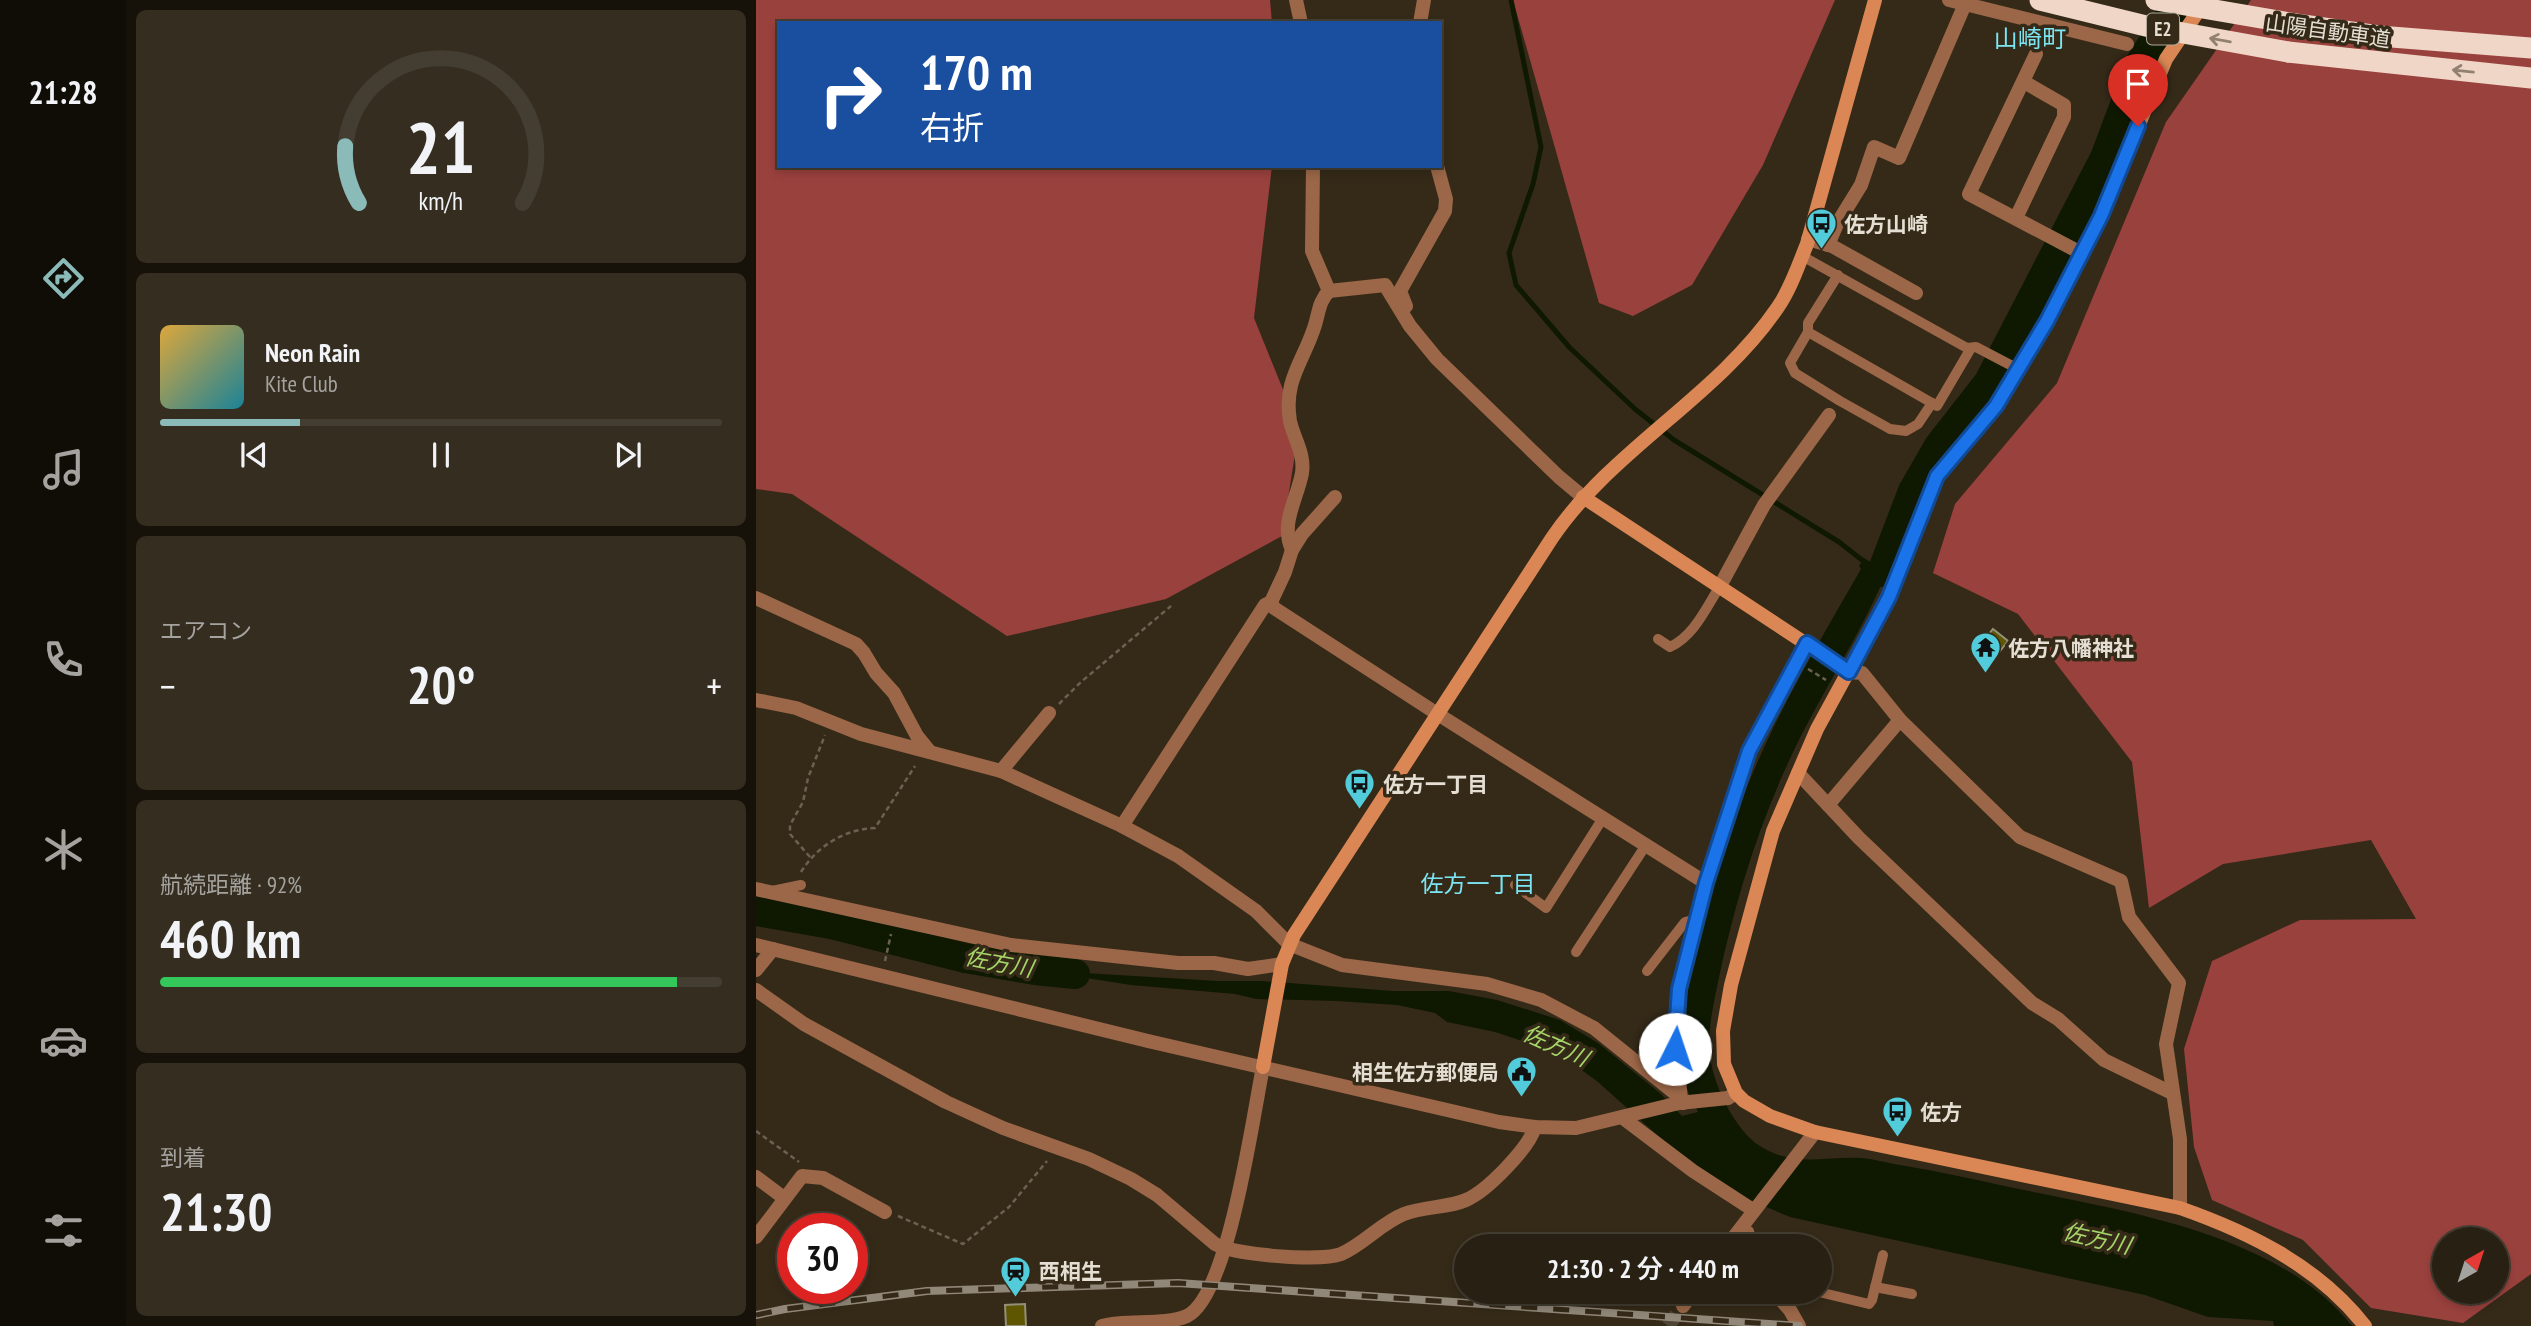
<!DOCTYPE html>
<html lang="ja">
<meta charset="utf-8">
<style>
body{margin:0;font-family:"PT Sans Narrow","Noto Sans JP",sans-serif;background:#342d20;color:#f1f3f6;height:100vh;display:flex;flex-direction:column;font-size:26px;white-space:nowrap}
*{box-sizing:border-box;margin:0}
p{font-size:23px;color:#a5a39f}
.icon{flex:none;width:38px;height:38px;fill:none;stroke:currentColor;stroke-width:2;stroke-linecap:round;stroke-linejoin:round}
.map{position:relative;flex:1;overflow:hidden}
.details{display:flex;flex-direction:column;gap:10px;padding:10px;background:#16120a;width:630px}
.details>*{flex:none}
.guide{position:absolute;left:21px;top:21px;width:665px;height:147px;border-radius:0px;box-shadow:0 4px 10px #0003,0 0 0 2px #443e32;background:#1a4fa0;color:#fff;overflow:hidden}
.needle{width:46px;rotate:39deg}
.buttons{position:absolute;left:1676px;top:1227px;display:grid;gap:14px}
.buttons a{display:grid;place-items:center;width:77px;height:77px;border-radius:50%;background:#282012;box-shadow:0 4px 10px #0003,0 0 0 2px #443e32;font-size:35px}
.speed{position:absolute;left:21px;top:1213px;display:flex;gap:14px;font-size:35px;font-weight:700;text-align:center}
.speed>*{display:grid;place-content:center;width:91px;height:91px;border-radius:50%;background:#282012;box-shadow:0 4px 10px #0003,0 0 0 2px #443e32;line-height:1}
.speed .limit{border:10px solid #d22;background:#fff;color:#111}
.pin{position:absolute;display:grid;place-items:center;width:60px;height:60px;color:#fff;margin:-72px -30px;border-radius:50% 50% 50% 0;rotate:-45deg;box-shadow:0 0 7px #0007}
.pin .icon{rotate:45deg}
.me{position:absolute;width:77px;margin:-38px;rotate:4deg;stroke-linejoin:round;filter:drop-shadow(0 0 5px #0008)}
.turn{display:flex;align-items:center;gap:24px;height:147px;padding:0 28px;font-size:32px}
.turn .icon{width:91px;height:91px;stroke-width:2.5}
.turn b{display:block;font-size:49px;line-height:60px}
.big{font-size:52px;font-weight:600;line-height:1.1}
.details .widget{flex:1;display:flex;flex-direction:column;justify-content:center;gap:10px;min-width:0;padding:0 24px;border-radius:10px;background:#342d20}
.details .dial{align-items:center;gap:0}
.dial svg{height:182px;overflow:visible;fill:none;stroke:#443e32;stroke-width:7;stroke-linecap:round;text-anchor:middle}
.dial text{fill:#f1f3f6;stroke:none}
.song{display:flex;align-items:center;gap:21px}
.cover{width:84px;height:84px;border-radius:10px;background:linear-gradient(135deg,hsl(40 70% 55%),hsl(190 70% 35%))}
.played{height:7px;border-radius:4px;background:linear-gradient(90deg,#8bbbb9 25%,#443e32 25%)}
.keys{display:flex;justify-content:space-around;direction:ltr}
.heat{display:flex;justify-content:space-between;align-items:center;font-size:38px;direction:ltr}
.charge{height:10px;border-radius:5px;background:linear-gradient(90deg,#34c759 92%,#443e32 0)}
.trip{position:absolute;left:698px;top:1234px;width:378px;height:70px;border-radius:35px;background:#282012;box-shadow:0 4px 10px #0003,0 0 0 2px #443e32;font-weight:600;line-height:70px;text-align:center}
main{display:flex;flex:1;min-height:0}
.menu{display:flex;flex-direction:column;width:126px;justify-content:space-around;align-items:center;background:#100d07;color:#a5a39f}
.menu .icon{width:49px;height:49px}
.menu .current{color:#8bbbb9}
.menu b{font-size:32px;color:#f1f3f6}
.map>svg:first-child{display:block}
.forest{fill:#99413d;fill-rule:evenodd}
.water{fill:#0f1902}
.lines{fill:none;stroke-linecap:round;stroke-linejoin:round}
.stream{stroke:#0f1902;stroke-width:5}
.river{stroke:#0f1902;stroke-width:30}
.building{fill:#5e5600;stroke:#929079;stroke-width:2}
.street-tunnel{stroke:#4f4534;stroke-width:14;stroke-dasharray:14 7;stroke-linecap:butt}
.path{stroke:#6b6151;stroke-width:2.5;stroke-dasharray:5 3.5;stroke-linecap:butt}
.lane{stroke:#9b6748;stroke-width:10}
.street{stroke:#9b6748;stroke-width:14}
.secondary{stroke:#da8755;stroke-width:14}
.highway{stroke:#f0d6c7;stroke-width:21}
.rail-casing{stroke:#918879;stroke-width:8}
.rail{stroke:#352a18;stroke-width:5;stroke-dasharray:16;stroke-linecap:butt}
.highway-bridge{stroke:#f0d6c7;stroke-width:21}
.oneway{stroke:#928070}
.route-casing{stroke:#114b97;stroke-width:18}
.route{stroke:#1a73e8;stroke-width:12}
.labels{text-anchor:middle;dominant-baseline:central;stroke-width:7;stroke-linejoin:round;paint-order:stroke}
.shield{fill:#352a18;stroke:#b0a89b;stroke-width:2}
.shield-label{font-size:19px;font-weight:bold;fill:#e5ded3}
.street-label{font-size:21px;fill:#e5ded3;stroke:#352a18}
.poi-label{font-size:21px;font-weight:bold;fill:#e5ded3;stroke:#352a18;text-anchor:start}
.neighbourhood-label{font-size:23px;fill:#7be5f3;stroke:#352a18}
.water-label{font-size:23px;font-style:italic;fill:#a5d568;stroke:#352a18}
.quarter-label{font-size:24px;fill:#7be5f3;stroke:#352a18}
</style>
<main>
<nav class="menu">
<b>21:28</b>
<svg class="icon current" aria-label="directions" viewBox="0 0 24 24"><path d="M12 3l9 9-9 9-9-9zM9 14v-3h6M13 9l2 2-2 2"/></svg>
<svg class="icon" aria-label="music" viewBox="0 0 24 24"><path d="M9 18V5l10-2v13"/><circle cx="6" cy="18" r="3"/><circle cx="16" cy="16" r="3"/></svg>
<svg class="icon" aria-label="phone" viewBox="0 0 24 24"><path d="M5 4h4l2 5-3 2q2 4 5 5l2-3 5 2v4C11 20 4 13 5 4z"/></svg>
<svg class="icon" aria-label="climate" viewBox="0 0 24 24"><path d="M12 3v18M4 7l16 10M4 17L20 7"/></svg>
<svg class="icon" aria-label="car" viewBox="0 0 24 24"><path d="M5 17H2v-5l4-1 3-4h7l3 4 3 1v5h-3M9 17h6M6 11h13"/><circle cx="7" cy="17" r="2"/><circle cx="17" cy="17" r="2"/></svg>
<svg class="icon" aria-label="filters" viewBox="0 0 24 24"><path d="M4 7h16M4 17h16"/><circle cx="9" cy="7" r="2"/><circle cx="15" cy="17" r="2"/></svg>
</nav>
<section class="details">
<div class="widget dial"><svg viewBox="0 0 100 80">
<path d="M14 69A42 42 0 1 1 86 69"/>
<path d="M14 69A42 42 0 0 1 8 44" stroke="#8bbbb9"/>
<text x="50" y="56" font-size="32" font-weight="700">21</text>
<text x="50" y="72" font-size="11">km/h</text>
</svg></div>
<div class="widget">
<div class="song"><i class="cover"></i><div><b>Neon Rain</b><p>Kite Club</p></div></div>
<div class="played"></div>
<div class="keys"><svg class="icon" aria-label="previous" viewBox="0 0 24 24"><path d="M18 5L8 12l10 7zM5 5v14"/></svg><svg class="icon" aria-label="pause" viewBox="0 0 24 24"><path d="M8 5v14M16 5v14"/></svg><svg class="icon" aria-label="next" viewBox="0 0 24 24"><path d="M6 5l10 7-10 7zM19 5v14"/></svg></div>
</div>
<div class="widget"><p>エアコン</p>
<div class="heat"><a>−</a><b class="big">20°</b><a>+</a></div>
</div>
<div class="widget"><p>航続距離 · 92%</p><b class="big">460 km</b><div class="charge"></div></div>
<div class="widget"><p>到着</p><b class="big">21:30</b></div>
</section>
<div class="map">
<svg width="1775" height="1326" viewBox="0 0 1775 1326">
<rect width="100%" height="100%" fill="#352a18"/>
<g class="forest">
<polygon points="0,0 514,0 516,23 23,23 23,166 516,166 498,318 543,429 526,536 410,599 251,636 36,494 0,489"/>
<polygon points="757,0 1079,0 1007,165 936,285 877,316 843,303"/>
<path d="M1495 0H1775V1274L1707 1323 1615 1308 1547 1240 1456 1200 1438 1147 1428 1049 1456 961 1544 920 1660 919 1615 840 1467 864 1393 908 1376 762 1262 614 1177 573 1199 504 1301 383 1410 122ZM1689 1239H1741V1292H1689Z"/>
</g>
<path class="water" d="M1135 535 1144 536C1121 610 1074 677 1040 746 1003 822 978 904 961 987 957 1007 952 1030 953 1051 956 1082 978 1130 1004 1146 1039 1168 1068 1156 1106 1158 1118 1159 1132 1163 1144 1165 1180 1171 1217 1179 1253 1187 1363 1210 1522 1232 1596 1326H1518L1517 1321 1452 1317 1389 1295 1034 1217 994 1200 951 1175 919 1151 842 1082 815 1062 784 1047 739 1032 691 1022 679 1013 641 1005 581 1001 500 999 479 994 375 985 279 970 462 981H506L637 991H693L741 1000 804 1020 842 1043 905 1094 926 1116 942 1112C939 1105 933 1097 931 1088 918 1041 932 988 943 942 959 881 976 819 1002 761 1031 695 1069 632 1105 569L1103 566 1108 558 1116 563 1124 562Z"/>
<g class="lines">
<polyline class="stream" points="755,0 785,147 777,184 753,253 760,285 814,348 879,409 918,440 1083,542 1111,564"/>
<g class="river">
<polyline points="1126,572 1157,491 1183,446 1233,382 1349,158 1385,62 1424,0"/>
<polyline points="0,911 75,924 209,958 279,970 319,974"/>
</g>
</g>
<g class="building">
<polygon points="1237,629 1252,641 1240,656 1225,644"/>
<polygon points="269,1304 270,1326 250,1326 249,1305"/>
</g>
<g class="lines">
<polyline class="street-tunnel" points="912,1326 927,1306"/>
<g class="path">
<polyline points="1052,669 1070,680"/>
<polyline points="303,704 325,682 415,606"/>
<polyline points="54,857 34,834 34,825 47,802 52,778 69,735"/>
<path d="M45 872C61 846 89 829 119 828L159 766"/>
<polyline points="129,961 135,934"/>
<polyline points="0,1131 43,1162"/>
<polyline points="142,1216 207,1244 253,1207 291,1161"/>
</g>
<g class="lane">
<polyline points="1046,256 1211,348 1220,347 1262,369"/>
<polyline points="1082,275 1052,323 1052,332 1176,403 1181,406 1215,348"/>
<polyline points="1052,332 1034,363 1039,373 1084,401 1134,429 1150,431 1162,424 1176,403"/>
<path d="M902 639 914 647C938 636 950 608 964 586"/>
<polyline points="759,885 790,908 847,818"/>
<polyline points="16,891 45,885"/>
<polyline points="820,952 890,845"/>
<polyline points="891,971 929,922 941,919"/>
<polyline points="993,1231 997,1246"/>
<polyline points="1119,1287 1156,1294"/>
<polyline points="1063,1292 1113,1304 1116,1300 1127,1255"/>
</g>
<g class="street">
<polyline points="540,0 545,23"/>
<polyline points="1193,0 1371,44"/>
<polyline points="664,23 668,0"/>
<polyline points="1280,54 1213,194 1325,253"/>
<polyline points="557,166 556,251 573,291 629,285 654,326 681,359 803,477 827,497"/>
<polyline points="1260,218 1308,117 1308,105 1268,82"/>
<polyline points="1052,239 1076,246 1160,293"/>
<polyline points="1072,245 1081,224 1105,185 1118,147 1143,158 1209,4"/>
<polyline points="648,308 650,306 644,291 689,211 690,199 681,166"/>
<polyline points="579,497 546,534 536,550 529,572 515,602 518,608 680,713 950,883"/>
<path d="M536 550C524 523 541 500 546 473 549 454 538 439 534 421 527 380 548 361 559 325 563 312 563 301 573 291"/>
<polyline points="964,586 1008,505 1073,415"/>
<polyline points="0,598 100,644 108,653 120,673 138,693 161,736 174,752"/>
<polyline points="1093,672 1106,673 1144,720 1264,837 1365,881 1373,917 1423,983 1410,1044 1424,1139 1424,1208"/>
<polyline points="0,700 40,708 105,734 245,771 366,826 422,856 500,911 533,944 586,965 731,984 785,1000 838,1028 925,1098 927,1103"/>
<polyline points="245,771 293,713"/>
<polyline points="1042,773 1103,838 1276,1003 1302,1019 1348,1060 1416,1093"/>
<polyline points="1072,805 1144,720"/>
<polyline points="366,826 509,605 515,602"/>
<polyline points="0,889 255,945 422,963 458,963 492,969 526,964"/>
<polyline points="0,945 392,1041 743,1122 779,1127 820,1128 923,1103 972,1098 980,1093"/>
<polyline points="0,970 17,949"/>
<path d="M0 990 48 1024 190 1102 247 1128 333 1159 375 1179 401 1195 459 1244C478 1255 565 1262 585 1254 608 1244 625 1223 648 1214 668 1206 692 1208 710 1200 731 1191 773 1148 779 1127"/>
<polyline points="925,1098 919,1050 923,989 950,883 993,751 1051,643"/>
<polyline points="867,1118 937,1171 997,1210"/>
<polyline points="0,1177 28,1198"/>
<polyline points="0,1237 46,1176 67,1178 129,1212"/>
<polyline points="971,1246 1059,1132"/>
<polyline points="1018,1292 1034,1310 1043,1326"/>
<polyline points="927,1306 938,1292"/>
<path d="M346 1326C371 1319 408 1326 431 1316 473 1295 497 1115 507 1067"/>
</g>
<g class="secondary">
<path d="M1449 1 1410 59 1345 216 1291 321 1240 406 1181 476 1133 597 1061 729 1017 831 975 985 967 1031 968 1064 980 1093 988 1101 1014 1116 1059 1132 1424 1208C1495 1233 1562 1266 1609 1326"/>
<polyline points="827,497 1093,672"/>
<path d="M507 1067 526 964 538 935 796 538C857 448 961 397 1022 307 1035 288 1042 266 1051 244L1119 0"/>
</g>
<g class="highway">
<polyline points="1540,24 1623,36 1775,48"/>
<polyline points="1532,52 1775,78"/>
</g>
<defs>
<polyline id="rail" points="0,1315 29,1309 171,1291 422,1283 1043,1326"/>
</defs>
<use href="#rail" class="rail-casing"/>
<use href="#rail" class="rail"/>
<g class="highway-bridge">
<polyline points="1284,0 1394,27 1532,52"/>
<polyline points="1400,0 1540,24"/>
</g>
</g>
<defs><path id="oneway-shaft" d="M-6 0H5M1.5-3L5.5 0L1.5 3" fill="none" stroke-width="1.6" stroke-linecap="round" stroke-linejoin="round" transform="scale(1.75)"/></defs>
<g class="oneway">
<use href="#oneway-shaft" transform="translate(1464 40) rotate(-170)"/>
<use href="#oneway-shaft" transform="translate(1707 71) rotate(-174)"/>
</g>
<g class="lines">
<defs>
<polyline id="route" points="919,1049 923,989 950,883 993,751 1051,643 1093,672 1133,597 1181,476 1240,406 1291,321 1345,216 1382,126"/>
</defs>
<use href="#route" class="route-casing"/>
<use href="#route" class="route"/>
</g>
<defs>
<symbol id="bus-pin" viewBox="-11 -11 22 30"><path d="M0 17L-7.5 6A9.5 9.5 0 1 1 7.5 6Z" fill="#52cbda" stroke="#352a18"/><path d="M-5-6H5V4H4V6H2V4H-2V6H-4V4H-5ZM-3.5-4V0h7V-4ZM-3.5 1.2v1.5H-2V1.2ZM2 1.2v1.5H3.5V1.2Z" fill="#111"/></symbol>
<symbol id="temple-pin" viewBox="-11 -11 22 30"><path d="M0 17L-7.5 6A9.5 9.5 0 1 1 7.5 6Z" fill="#52cbda" stroke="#352a18"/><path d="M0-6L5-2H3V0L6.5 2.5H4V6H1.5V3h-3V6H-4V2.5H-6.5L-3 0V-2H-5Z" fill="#111"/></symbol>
<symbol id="civic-pin" viewBox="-11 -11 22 30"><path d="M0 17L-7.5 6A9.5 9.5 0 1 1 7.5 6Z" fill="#52cbda" stroke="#352a18"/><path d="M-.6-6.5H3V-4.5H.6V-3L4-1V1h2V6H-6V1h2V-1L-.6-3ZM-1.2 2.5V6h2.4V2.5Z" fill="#111"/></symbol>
<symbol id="station-pin" viewBox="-11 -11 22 30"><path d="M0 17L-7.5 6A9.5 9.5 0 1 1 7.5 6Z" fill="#52cbda" stroke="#352a18"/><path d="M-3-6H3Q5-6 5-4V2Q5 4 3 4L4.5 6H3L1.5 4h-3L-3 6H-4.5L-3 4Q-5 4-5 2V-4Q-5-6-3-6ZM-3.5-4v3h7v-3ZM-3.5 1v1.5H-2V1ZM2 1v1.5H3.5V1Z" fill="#111"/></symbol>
</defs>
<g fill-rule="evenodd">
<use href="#bus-pin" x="1048" y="206" width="35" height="47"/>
<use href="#temple-pin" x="1212" y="630" width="35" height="47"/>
<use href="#bus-pin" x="586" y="766" width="35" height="47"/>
<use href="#civic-pin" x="748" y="1054" width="35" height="47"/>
<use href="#bus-pin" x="1124" y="1094" width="35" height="47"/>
<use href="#station-pin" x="242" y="1254" width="35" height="47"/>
</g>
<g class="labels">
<rect class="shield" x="1391" y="13.5" width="32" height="31" rx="5"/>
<g class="shield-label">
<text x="1407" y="29">E2</text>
</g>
<g class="street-label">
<text transform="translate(1572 31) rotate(8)">山陽自動車道</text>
</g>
<g class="poi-label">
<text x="1088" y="224">佐方山崎</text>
<text x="1252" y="648">佐方八幡神社</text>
<text x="627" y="784">佐方一丁目</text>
<text x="743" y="1072" text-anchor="end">相生佐方郵便局</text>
<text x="1164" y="1112">佐方</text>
<text x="283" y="1271">西相生</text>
</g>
<g class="neighbourhood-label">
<text x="722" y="883">佐方一丁目</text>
</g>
<g class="water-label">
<text transform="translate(243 962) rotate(11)">佐方川</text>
<text transform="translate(800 1045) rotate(24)">佐方川</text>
<text transform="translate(1341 1238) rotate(13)">佐方川</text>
</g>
<g class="quarter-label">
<text x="1274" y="38">山崎町</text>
</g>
</g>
</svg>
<div class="buttons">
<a><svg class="needle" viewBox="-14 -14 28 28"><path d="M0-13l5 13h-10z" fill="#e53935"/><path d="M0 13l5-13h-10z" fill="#a5a39f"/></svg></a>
</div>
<div class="speed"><div class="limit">30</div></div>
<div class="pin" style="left:1382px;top:126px;background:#d93025"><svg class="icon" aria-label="arrive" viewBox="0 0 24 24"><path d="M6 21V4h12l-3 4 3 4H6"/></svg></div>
<svg class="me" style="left:919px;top:1049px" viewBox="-20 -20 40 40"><circle r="19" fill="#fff"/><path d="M0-13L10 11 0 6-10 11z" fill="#1a73e8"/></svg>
<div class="trip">21:30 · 2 分 · 440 m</div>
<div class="guide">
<div class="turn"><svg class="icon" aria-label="right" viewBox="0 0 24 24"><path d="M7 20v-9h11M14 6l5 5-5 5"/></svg><div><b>170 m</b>右折</div></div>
</div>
</div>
</main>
